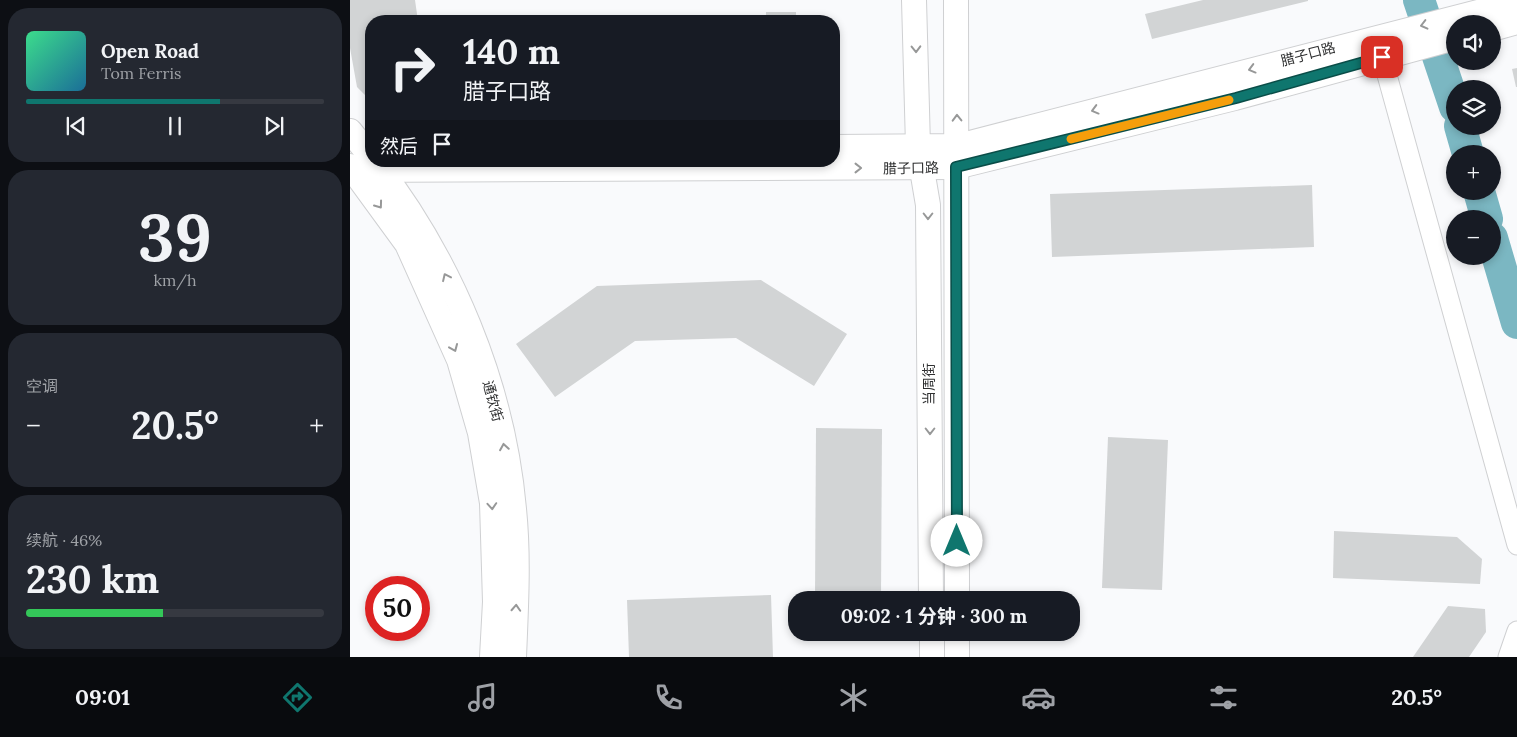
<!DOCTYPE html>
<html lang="zh">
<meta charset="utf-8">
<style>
body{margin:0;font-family:Lora,"Noto Sans SC",serif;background:#242831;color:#f1f3f6;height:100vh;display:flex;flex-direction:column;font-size:19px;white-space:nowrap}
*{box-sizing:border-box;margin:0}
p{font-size:16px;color:#9ea1a6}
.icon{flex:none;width:28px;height:28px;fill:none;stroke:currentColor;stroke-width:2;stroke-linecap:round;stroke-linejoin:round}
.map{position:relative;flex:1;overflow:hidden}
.drawer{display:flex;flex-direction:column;gap:8px;padding:8px;background:#0d0f14;width:350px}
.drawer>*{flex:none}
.top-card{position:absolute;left:15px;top:15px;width:475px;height:152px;border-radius:20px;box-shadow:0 2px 8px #0003;background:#171b24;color:#f1f3f6;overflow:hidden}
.controls{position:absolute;left:1096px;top:15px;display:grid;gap:10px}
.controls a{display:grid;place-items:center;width:55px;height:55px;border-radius:50%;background:#171b24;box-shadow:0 2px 8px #0003;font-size:25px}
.speed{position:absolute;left:15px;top:576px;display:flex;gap:10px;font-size:25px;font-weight:700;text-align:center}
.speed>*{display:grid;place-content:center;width:65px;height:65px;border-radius:50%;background:#171b24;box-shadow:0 2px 8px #0003;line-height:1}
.speed .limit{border:8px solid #d22;background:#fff;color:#111}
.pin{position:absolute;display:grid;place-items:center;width:42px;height:42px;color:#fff;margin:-21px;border-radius:10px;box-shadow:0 2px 8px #0006}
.me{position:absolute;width:55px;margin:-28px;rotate:0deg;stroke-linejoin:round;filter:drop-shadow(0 0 4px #0008)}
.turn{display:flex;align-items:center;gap:18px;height:105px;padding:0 15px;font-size:22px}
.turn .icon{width:65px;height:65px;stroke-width:2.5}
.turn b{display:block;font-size:35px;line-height:42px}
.then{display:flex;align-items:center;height:48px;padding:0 15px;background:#0003;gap:10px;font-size:19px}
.big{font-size:38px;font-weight:700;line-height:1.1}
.drawer .card{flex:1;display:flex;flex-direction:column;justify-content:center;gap:8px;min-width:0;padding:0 18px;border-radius:20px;background:#242831}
.drawer .dial{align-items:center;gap:0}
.dial b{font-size:65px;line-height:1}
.song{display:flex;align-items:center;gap:15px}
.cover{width:60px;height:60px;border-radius:8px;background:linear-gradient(135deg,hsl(150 70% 55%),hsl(200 70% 35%))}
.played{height:5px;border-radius:2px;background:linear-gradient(90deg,#0f766e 65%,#363941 65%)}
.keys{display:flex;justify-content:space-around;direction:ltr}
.heat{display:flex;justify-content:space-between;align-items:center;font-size:28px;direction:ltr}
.charge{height:8px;border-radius:4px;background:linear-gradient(90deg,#34c759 46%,#363941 0)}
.trip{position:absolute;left:438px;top:591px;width:292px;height:50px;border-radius:20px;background:#171b24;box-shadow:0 2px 8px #0003;font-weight:700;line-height:50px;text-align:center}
.dock{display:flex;height:80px;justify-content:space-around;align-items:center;background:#090b0e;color:#9ea1a6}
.dock .icon{width:35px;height:35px}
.dock .selected{color:#0f766e}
.dock b{font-size:22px;color:#f1f3f6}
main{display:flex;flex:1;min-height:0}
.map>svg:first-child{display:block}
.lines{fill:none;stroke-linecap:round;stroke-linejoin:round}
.river{stroke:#7bb7c2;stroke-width:32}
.building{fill:#d2d4d5}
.minor-casing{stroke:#cfd0d2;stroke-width:21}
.major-casing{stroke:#cfd0d2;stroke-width:26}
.minor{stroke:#fff;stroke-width:19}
.major{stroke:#fff;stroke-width:24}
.oneway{stroke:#979898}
.route-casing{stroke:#0a4d48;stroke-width:12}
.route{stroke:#0f766e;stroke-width:9}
.slow{stroke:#f59e0b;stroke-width:9}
.labels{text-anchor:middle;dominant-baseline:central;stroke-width:5;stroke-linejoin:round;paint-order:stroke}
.street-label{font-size:14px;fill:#2f3031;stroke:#fff}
</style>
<main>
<section class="drawer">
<div class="card">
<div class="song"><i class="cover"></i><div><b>Open Road</b><p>Tom Ferris</p></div></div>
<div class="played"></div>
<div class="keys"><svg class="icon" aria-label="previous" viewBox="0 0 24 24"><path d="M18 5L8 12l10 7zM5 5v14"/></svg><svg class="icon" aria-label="pause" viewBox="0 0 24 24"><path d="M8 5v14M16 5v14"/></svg><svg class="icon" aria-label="next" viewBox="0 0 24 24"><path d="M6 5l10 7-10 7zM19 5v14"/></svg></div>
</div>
<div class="card dial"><b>39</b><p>km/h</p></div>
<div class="card"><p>空调</p>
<div class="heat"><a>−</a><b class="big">20.5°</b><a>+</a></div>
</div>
<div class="card"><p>续航 · 46%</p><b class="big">230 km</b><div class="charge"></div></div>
</section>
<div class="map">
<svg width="1167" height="657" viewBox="0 0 1167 657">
<rect width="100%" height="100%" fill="#f9fafc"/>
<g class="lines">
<g class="river">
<polyline points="1069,0 1105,107"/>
<polyline points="1110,126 1118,154"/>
<polyline points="1129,191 1137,219"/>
<polyline points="1142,238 1167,323"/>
</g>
</g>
<g class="building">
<polygon points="0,0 65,0 68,21 21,21 21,101 7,87 0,48"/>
<polygon points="853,0 958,0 958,1 802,39 795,14"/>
<rect x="416" y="12" width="30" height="9"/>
<polygon points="1167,68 1167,87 1166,87 1162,69"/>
<polygon points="962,185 964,247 702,257 700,194"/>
<polygon points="411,280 497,334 464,386 386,338 285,341 205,397 166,344 247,286"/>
<polygon points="466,428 532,429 531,599 465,598"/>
<polygon points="758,437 818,440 812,590 752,588"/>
<polygon points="984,531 1107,537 1132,559 1130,584 983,578"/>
<polygon points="421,595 423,657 279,657 277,600"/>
<polygon points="1098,606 1135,609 1136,632 1119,657 1063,657"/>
</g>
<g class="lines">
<defs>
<g id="minor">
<polyline points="1032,57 1167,545"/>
<polyline points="1158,657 1167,631"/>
</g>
<g id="major">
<polyline points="564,0 568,146 578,205 581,600"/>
<polyline points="606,0 607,600"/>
<polyline points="1142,29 1167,22"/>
<polyline points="0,131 21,157"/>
<polyline points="484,147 608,146 1167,2"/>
<path d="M24 161C101 260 153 384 164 509 169 558 166 608 164 657"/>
<polyline points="0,166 57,244 109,360 130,433 142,503 145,602 142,657"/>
<polyline points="0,170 606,167 885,98 1105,38"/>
<polyline points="582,632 582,657"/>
<polyline points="607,632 607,657"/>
</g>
</defs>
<use href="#minor" class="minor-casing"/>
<use href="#major" class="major-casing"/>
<use href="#minor" class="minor"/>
<use href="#major" class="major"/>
</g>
<defs><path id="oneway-chevron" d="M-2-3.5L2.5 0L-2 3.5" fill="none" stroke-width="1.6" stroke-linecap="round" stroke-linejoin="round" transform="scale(1.25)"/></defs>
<g class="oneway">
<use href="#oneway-chevron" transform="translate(1074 25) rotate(166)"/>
<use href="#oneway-chevron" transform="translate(566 49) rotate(89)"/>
<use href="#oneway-chevron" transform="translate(902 69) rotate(165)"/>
<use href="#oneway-chevron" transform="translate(745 110) rotate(165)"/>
<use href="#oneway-chevron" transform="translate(607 118) rotate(-91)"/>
<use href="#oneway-chevron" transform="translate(508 168)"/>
<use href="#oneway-chevron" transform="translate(29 205) rotate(54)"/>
<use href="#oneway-chevron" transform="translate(578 216) rotate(90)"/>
<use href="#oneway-chevron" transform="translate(96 277) rotate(-115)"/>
<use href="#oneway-chevron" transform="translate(104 348) rotate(67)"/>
<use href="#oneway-chevron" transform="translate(580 431) rotate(90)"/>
<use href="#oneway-chevron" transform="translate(154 447) rotate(-99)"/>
<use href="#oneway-chevron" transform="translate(142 506) rotate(86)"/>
<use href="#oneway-chevron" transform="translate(166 608) rotate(-87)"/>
</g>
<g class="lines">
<defs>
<polyline id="route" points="607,541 606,167 886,98 1032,57"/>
</defs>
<use href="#route" class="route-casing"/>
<use href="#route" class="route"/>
<polyline class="slow" points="721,139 879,100"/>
</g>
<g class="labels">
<g class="street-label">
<text transform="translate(958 54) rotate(-15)">腊子口路</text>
<text transform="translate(561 168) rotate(-1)">腊子口路</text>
<text transform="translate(579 384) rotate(-90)">当周街</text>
<text transform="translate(143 401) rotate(75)">通钦街</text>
</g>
</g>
</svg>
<div class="controls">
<a><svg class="icon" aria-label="sound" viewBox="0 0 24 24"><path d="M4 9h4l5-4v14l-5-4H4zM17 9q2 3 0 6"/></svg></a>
<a><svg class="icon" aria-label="layers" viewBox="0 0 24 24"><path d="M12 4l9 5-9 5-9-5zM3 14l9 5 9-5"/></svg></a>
<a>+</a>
<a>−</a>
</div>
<div class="speed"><div class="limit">50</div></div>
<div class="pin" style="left:1032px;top:57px;background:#d93025"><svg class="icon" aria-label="arrive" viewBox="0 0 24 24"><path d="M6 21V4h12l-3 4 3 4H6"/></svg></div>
<svg class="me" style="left:607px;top:541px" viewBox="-20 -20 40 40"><circle r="19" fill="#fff"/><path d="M0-13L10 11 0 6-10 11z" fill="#0f766e"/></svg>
<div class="trip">09:02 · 1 分钟 · 300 m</div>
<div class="top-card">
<div class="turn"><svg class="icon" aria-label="right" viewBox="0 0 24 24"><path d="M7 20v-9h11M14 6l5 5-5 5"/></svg><div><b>140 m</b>腊子口路</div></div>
<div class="then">然后<svg class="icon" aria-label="arrive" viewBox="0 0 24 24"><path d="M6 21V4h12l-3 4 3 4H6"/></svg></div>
</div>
</div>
</main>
<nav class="dock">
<b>09:01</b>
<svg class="icon selected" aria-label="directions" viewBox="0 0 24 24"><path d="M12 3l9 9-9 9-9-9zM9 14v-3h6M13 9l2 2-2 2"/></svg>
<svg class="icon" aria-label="music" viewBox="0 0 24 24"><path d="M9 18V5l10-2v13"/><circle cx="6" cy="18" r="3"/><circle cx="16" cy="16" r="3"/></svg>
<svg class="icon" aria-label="phone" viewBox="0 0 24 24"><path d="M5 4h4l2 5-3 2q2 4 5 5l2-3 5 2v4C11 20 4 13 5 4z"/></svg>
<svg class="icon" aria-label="climate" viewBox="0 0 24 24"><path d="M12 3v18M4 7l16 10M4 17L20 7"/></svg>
<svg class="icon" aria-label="car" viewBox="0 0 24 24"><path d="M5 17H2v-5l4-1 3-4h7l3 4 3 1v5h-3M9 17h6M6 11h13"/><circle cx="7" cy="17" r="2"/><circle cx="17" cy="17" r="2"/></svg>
<svg class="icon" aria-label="filters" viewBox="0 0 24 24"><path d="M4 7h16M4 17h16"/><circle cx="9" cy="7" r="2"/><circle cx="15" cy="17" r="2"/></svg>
<b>20.5°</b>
</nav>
